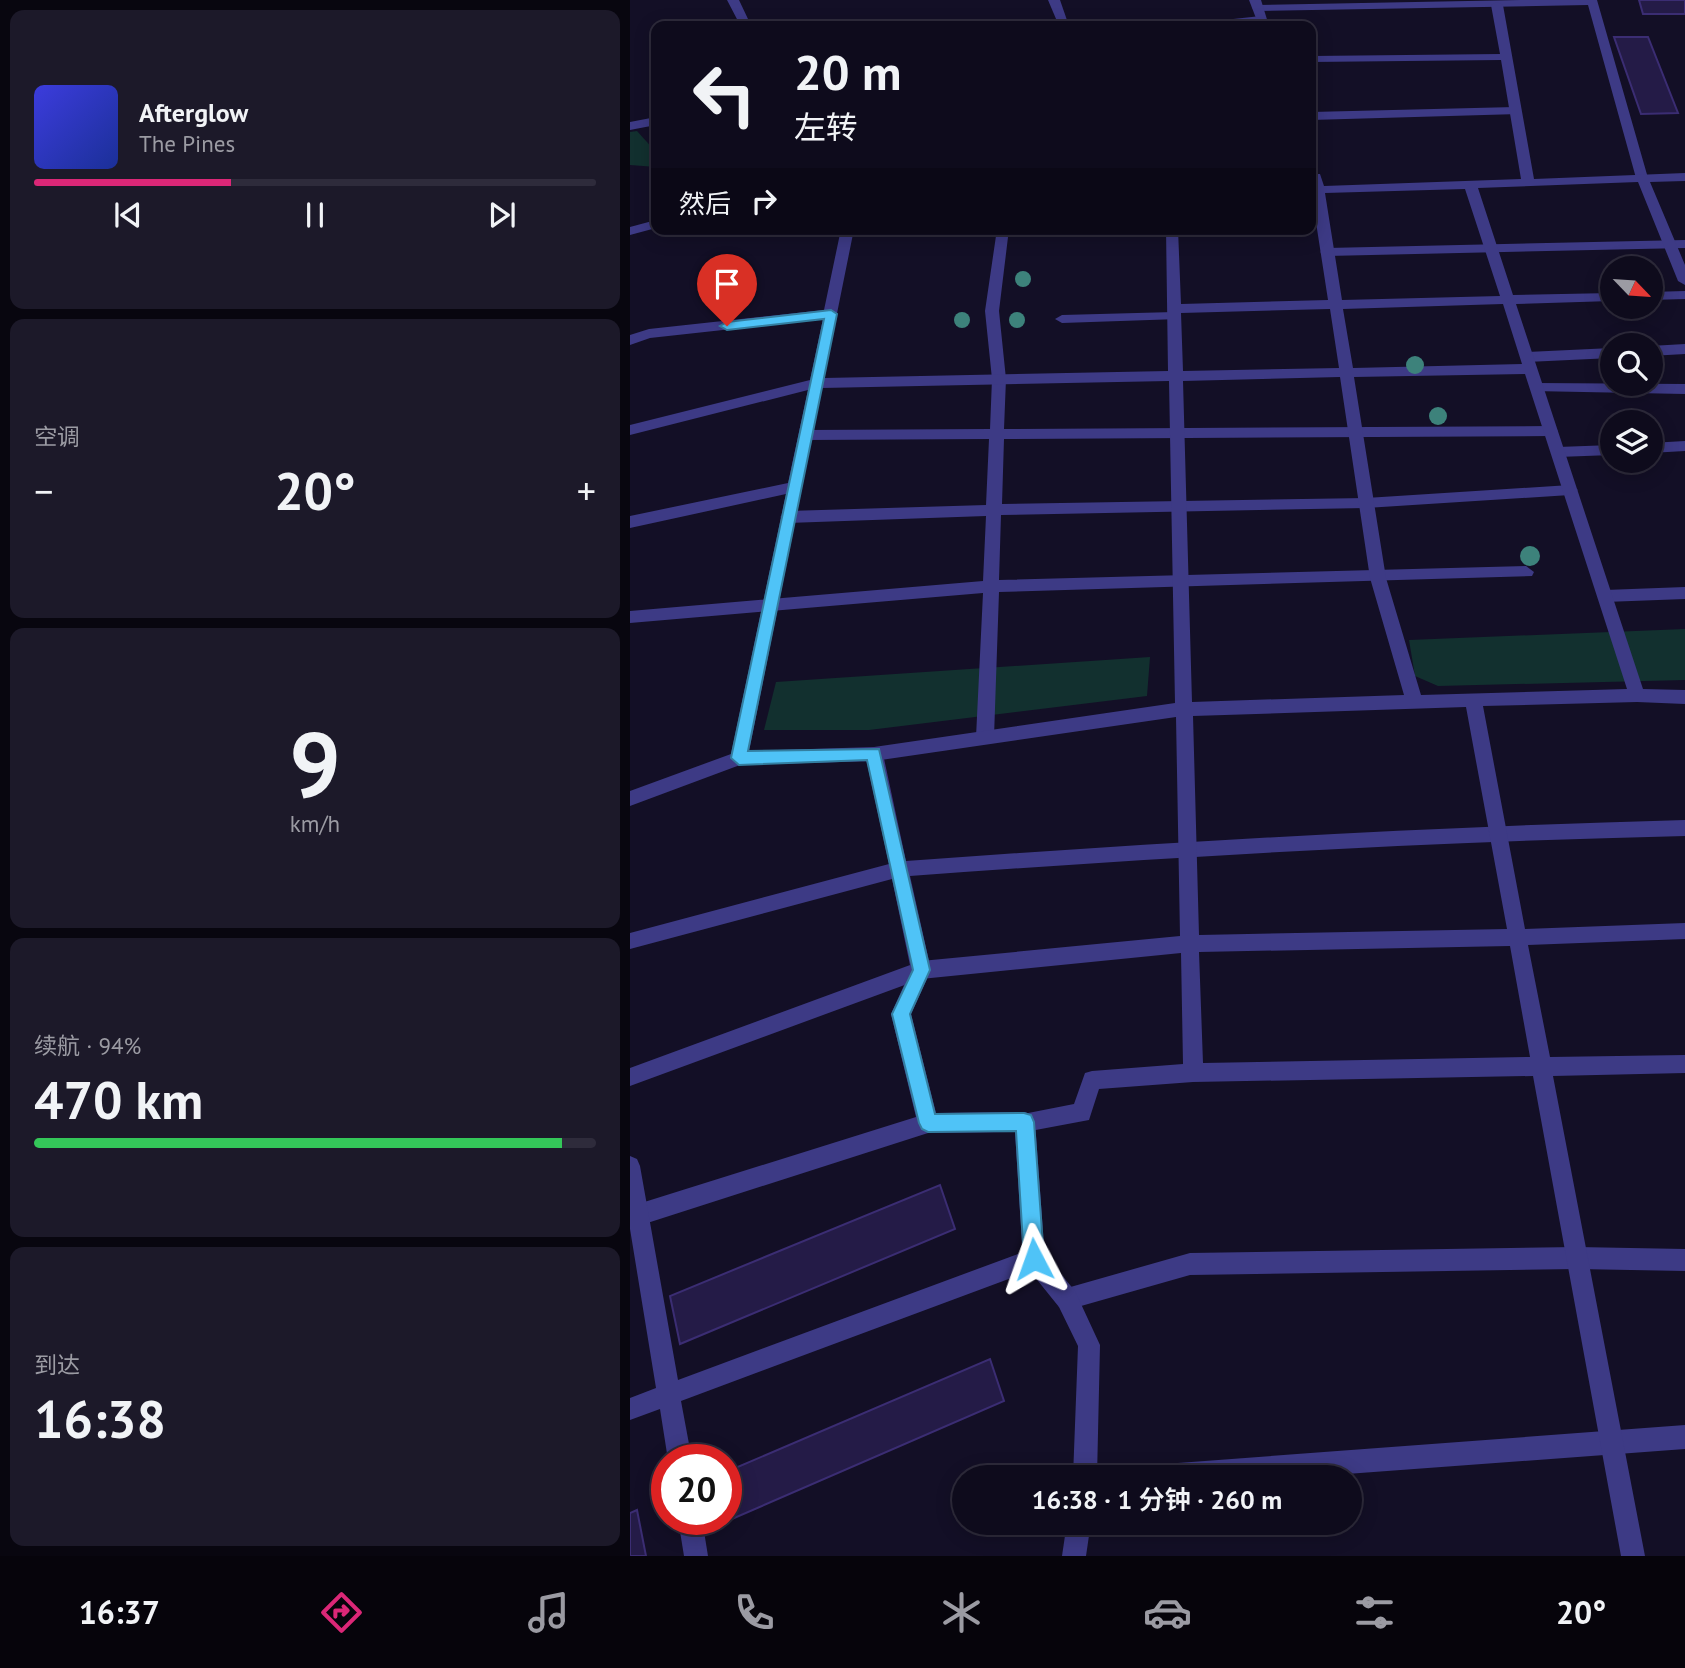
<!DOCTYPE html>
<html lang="zh">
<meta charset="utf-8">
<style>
body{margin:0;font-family:"PT Sans","Noto Sans SC",sans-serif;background:#1c1929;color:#f1f3f6;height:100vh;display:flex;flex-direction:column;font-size:26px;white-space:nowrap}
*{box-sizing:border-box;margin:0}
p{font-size:23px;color:#9b9ba3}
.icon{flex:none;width:38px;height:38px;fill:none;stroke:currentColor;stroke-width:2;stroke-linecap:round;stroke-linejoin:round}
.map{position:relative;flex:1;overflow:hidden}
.details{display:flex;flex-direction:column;gap:10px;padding:10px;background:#08060f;width:630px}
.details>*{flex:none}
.top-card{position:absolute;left:21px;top:21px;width:665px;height:214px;border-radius:14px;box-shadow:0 4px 18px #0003,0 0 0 2px #2e2b3b;background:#0e0b1c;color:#f1f3f6;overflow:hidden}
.needle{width:46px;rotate:115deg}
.controls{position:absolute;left:970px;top:256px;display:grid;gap:14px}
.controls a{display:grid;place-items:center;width:63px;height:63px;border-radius:50%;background:#0e0b1c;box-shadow:0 4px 18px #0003,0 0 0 2px #2e2b3b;font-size:35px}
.speed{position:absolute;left:21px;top:1444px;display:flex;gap:14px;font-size:35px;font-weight:700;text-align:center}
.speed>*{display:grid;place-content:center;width:91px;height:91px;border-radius:50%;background:#0e0b1c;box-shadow:0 4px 18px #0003,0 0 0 2px #2e2b3b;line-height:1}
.speed .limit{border:10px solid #d22;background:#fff;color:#111}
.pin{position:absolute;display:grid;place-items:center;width:60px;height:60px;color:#fff;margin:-72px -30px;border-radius:50% 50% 50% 0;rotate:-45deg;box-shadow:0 0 7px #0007}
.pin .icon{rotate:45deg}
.me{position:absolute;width:77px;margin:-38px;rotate:356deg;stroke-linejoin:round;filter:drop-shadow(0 0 5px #0008)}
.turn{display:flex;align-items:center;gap:24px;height:147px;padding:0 28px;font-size:32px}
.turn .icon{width:91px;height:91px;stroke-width:2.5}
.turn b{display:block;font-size:49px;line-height:60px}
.then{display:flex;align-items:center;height:66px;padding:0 28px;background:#0003;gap:14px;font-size:26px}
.big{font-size:52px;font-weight:600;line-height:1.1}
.details .widget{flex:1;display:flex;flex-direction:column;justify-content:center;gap:10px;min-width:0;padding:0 24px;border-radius:14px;background:#1c1929}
.details .dial{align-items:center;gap:0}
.dial b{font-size:91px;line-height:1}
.song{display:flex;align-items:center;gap:21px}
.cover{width:84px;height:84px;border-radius:10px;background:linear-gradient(135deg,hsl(240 70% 55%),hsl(230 70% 35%))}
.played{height:7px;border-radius:4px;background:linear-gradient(90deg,#db2777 35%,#2e2b3b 35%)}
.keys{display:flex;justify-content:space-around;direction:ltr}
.heat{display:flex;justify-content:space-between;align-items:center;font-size:38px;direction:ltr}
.charge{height:10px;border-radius:5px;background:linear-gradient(90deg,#34c759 94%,#2e2b3b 0)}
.trip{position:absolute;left:322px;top:1465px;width:410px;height:70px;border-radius:35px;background:#0e0b1c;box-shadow:0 4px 18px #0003,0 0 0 2px #2e2b3b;font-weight:600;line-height:70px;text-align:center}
.dock{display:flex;height:112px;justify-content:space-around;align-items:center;background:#06040b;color:#9b9ba3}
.dock .icon{width:49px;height:49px}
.dock .active{color:#db2777}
.dock b{font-size:32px;color:#f1f3f6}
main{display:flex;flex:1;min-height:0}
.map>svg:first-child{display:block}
.green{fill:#12302f}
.building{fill:#241b47;stroke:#3b2d73;stroke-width:2}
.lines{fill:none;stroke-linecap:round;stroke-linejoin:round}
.service{fill:#3d3a85;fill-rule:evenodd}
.minor{fill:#3d3a85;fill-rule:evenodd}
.tree{fill:#3d827b}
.route{fill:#4fc3f7;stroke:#337fa1;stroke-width:2}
</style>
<main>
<section class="details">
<div class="widget">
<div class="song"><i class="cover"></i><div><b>Afterglow</b><p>The Pines</p></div></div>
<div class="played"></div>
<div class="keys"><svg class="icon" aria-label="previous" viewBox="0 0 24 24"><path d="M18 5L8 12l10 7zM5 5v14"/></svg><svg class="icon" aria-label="pause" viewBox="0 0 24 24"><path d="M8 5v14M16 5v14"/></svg><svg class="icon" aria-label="next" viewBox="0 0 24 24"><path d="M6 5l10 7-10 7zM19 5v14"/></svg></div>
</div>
<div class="widget"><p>空调</p>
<div class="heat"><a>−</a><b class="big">20°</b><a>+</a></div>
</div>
<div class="widget dial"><b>9</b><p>km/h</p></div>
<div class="widget"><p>续航 · 94%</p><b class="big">470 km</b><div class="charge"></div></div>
<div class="widget"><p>到达</p><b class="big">16:38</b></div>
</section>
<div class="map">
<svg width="1055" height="1556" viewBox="0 0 1055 1556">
<rect width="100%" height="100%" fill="#130f26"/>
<g class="green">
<polygon points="7,131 26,152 26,167 0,165 0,132"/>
<polygon points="1055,629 1055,680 808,686 785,676 779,640"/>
<polygon points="520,657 517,696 239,730 134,730 146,682"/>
</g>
<g class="building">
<polygon points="1009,0 1055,0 1055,14 1013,14"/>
<polygon points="984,37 1018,37 1048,113 1011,114"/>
<polygon points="310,1185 325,1229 50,1344 40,1296"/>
<polygon points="360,1359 374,1401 88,1525 87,1519 96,1519 96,1472"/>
<polygon points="7,1510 16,1556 0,1556 0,1513"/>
</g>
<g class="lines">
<g class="service">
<polygon points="97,0 109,0 118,19 127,26 109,23"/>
<polygon points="418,0 430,0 439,26 429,26"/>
<polygon points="890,0 967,0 1018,178 1016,181 1012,182 1006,178 958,5 628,11 622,8 628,5"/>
<polygon points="631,16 635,17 635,21 595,26 560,26 566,23"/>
<polygon points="885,107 889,108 889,114 681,120 681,112"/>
<polygon points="367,229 379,229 369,311 376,379 374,429 921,426 928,431 921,436 374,439 372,504 736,498 940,485 948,490 940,495 736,508 371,515 369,580 896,566 904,572 902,576 369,592 364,737 361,742 349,742 346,737 353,593 0,623 0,611 353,581 356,516 158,523 150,517 158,511 356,505 359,439 176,440 169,435 176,430 360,429 362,379 355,311"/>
<polygon points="1055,240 1055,248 697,256 690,252 697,248"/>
<polygon points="544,312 551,316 549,319 432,323 425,319 432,315"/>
<polygon points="1055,344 1055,354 1020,356 1020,346"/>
<polygon points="982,348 982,358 897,362 890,357 897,352"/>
<polygon points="907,383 1055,384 1055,394 902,391 900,388"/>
<polygon points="1055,441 1055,451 1020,453 1020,443"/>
<polygon points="982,445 982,455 928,457 921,452 928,447"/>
<polygon points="1055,587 1055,599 975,602 967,596 975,590"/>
<path d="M244 747 250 749 253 754 276 861C536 842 795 827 1055 820V836C796 842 538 857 280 876L301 970 281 1014 306 1113 395 1112 402 1115 405 1122 415 1259 412 1267 404 1270 396 1267 393 1259 385 1132 298 1133 8 1226 1 1222V1208L8 1204 286 1117 261 1014 281 970 262 879 0 949V933L259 864 235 754 238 749Z"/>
<polygon points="947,1247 1055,1249 1055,1271 947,1269 560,1275 437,1310 429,1307 426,1299 429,1291 437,1288 560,1253"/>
<polygon points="1055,1425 1055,1449 676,1477 509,1477 513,1469 521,1465"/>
</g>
<g class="minor">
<polygon points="619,0 631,0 639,26 629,26"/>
<path d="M867 2 873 5 904 179 1055 173V181L1020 182 1055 265V285L1048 281 1008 182 848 188 883 295 982 293V301L886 304 1013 689 1055 690V704L1007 702 853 706 895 929 1055 923V939L898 945 920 1057 1055 1055V1073L923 1076 1015 1556H991L903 1076 563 1082 469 1089 459 1120 395 1132 388 1129 385 1122 388 1115 444 1104 455 1073 462 1071 553 1064 551 953 291 979 0 1086V1068L291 961 550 936 546 717 244 761 110 765 0 806V791L101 754 156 494 0 528V516L158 483 178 390 0 435V425L180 380 193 319 20 338 0 345V335L19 329 194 310 211 229H224L194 378 538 371 536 229H548L551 304 698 300 681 190 682 174H690L694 186 891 179 871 60 681 62V56L870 54 861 5ZM835 189 870 296 712 300 695 193ZM873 304 892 364 723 368 713 309ZM700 309 709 368 553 371 551 313ZM895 374 997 689 791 695 756 578 724 377ZM710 377 740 578 774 695 562 702 553 381ZM539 381 545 703 244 747 119 751 192 388ZM836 707 877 929 569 935 563 716ZM880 946 900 1057 573 1063 569 952Z"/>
<polygon points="26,117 26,125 0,130 0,122"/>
<polygon points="26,220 26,228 0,235 0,227"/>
<polygon points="1055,291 1055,299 1020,300 1020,292"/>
<polygon points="0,1156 7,1159 10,1166 48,1380 404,1248 412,1251 445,1291 470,1345 467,1477 443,1477 448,1346 429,1307 400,1271 51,1401 62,1460 38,1460 30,1409 0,1420 0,1398 26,1388 0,1229"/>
<polygon points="48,1519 72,1519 78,1556 54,1556"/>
<polygon points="437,1522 461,1522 456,1556 432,1556"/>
</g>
</g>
<g class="tree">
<circle cx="393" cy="279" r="8"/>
<circle cx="332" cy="320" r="8"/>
<circle cx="387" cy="320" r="8"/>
<circle cx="785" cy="365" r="9"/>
<circle cx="808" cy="416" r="9"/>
<circle cx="900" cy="556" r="10"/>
</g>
<polygon class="route" points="201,310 207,314 118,751 249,749 300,970 280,1014 305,1114 394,1113 401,1115 404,1122 414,1259 411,1266 404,1269 397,1266 394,1259 386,1131 298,1132 292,1129 289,1123 262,1014 283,970 237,760 109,765 101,758 194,319 97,330 90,326 97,322"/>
</svg>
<div class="controls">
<a><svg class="needle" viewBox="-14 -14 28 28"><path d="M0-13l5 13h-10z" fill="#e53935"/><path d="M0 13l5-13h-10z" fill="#9b9ba3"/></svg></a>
<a><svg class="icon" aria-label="search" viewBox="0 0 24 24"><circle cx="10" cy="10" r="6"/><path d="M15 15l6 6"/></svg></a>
<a><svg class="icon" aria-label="layers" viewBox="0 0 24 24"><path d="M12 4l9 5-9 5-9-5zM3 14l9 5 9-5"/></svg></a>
</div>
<div class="speed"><div class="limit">20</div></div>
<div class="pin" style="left:97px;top:326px;background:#d93025"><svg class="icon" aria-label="arrive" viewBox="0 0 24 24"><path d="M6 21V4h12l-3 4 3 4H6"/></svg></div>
<svg class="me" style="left:404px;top:1259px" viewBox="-20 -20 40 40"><path d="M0-17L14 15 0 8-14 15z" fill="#4fc3f7" stroke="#fff" stroke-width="4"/></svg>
<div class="trip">16:38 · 1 分钟 · 260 m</div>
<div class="top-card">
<div class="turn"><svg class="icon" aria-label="left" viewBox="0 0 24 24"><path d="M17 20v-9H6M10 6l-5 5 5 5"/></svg><div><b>20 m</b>左转</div></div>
<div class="then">然后<svg class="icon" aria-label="right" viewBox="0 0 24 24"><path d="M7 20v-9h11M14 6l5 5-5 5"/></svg></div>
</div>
</div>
</main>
<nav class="dock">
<b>16:37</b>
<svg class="icon active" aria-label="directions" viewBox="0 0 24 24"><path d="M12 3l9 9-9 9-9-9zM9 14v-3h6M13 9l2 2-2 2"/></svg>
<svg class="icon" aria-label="music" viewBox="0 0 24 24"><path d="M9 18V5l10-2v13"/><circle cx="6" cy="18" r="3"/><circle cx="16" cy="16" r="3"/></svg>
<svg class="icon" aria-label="phone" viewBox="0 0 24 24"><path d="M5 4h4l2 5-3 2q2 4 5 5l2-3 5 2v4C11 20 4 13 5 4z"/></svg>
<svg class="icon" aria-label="climate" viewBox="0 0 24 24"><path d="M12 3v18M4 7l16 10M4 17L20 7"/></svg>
<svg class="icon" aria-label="car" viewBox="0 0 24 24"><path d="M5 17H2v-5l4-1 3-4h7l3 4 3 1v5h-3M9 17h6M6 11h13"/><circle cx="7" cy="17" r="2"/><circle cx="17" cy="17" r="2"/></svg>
<svg class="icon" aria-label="filters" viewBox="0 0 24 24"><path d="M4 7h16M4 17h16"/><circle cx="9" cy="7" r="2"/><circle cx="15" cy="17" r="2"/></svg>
<b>20°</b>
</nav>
